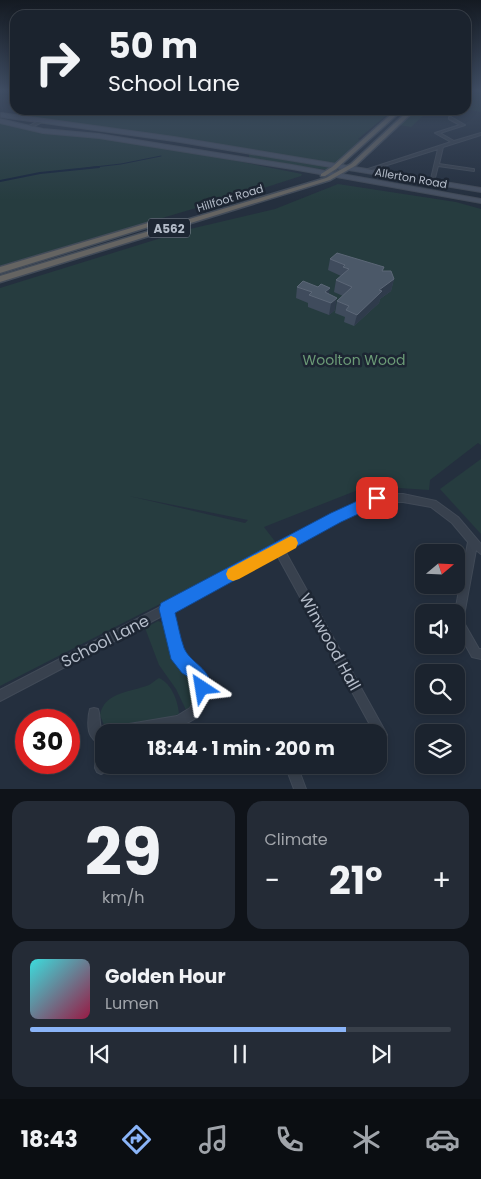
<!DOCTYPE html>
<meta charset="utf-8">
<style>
body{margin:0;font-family:Poppins,sans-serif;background:#242b36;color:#f1f3f6;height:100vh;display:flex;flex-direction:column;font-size:19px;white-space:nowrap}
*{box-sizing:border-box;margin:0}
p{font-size:16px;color:#a0a4aa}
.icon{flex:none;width:28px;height:28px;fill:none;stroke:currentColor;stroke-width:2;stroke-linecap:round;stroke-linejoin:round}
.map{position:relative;height:789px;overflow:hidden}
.panel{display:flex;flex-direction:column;gap:12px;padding:12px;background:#0f1319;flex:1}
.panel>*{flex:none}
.hud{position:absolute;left:10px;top:10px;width:461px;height:105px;border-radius:15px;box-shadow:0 2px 8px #0003,0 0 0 1px #39404a;background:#1b232e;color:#f1f3f6;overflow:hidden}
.needle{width:32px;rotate:71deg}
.controls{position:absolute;left:415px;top:544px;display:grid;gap:10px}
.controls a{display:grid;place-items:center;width:50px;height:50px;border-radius:10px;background:#1b232e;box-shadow:0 2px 8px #0003,0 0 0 1px #39404a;font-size:25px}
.speed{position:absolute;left:15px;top:709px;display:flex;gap:10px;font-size:25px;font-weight:700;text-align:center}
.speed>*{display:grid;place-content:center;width:65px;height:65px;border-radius:50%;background:#1b232e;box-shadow:0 2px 8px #0003,0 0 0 1px #39404a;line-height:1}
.speed .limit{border:8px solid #d22;background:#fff;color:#111}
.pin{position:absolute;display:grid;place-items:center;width:42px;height:42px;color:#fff;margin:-21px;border-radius:10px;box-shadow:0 2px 8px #0006}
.me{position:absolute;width:55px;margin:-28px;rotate:327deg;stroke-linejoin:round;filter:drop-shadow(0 0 4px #0008)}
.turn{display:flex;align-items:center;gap:18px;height:105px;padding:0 15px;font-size:22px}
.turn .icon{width:65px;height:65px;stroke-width:2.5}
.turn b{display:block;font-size:35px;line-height:42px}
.big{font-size:38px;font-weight:700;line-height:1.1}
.panel .card{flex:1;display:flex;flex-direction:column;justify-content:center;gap:8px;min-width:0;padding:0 18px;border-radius:15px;background:#242b36}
.panel .dial{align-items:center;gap:0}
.dial b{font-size:65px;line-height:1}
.song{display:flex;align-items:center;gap:15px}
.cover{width:60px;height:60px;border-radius:8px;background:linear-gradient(135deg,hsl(180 70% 55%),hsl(340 70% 35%))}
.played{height:5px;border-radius:2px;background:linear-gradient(90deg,#8ab4f8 75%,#39404a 75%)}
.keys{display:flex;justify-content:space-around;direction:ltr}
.heat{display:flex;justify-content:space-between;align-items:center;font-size:28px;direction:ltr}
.panel .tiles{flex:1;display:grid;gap:12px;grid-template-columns:1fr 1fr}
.card:last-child{grid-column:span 2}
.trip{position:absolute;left:95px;top:724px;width:292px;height:50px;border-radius:15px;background:#1b232e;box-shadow:0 2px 8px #0003,0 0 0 1px #39404a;font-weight:700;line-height:50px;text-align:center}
.tabs{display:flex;height:80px;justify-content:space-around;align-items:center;background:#0b0e12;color:#a0a4aa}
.tabs .icon{width:35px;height:35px}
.tabs .on{color:#8ab4f8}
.tabs b{font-size:22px;color:#f1f3f6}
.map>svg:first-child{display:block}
.green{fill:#263c3f;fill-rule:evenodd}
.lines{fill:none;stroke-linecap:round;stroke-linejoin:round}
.stream-far1{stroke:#17263c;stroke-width:1}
.stream{stroke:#17263c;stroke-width:2}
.minor-casing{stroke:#414a57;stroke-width:2}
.secondary-casing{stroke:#414a57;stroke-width:2}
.trunk-casing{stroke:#434c59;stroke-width:3}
.minor{fill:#38414e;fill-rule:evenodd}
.secondary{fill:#465061;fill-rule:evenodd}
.trunk{fill:#656462;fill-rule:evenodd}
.wall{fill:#3f4b5c}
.shaded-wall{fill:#2f3b4b}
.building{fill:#4b5868;stroke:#5c6777}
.route{fill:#1a73e8;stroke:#114b97}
.slow{fill:#f59e0b}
.labels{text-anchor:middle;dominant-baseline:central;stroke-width:5;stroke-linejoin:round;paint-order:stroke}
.far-street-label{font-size:11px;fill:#b4bcc9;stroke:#1d2633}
.shield{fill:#1d2633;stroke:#878f9c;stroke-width:1}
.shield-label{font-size:12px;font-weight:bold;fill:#b4bcc9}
.park-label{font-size:14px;fill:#6b9a76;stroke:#1d2633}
.near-street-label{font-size:16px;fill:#b4bcc9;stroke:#1d2633}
</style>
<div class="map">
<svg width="481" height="789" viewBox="0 0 481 789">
<rect width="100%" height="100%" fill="#242f3e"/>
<g class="green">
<polygon points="466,90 481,90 481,112 466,109"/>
<polygon points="52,110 393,110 358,139 361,140 336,165 327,170 249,158 249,151 30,118"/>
<polygon points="416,110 456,110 454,114 429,110 411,127 399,125"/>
<polygon points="0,122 42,131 96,137 202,154 302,174 301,176 270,186 0,266"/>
<path d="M338 184 456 202 481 209V445L478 443 430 480 429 490 368 486 264 527 277 544 0 686V288L190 229 275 209ZM129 496 248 520 245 523Z"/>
<polygon points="481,459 481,534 440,489"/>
<path d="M158 621 163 623C168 635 168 649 175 661 185 677 216 689 186 710L176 689 159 665 145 628Z"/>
<path d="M159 678C172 684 178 701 179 714 157 723 135 718 114 729L104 725 100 715C104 692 131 692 149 685 153 683 155 680 159 678Z"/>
</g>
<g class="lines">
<polyline class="stream-far1" points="86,168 121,164 161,156"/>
<polyline class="stream" points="0,181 40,173 99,167"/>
<defs>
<g id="minor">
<polygon points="449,117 451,117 465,125 440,133 454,141 481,133 481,135 443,147 439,164 473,169 474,169 474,171 438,166 434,182 430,183 438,149 365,172 362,171 451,142 435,133 460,125 449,119"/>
<polygon points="41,120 44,121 30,128 27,127"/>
<path d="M377 494H403L436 501 458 517 481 544V554L476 550 463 621 479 649H481V659L472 657 456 628V612H455L468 542 452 523 431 507 403 502H378L339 520 285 551 385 731 387 735 385 739 381 741 379 740V732H374L277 555 172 611 181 650 205 675C210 687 207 708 197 717 192 721 185 724 179 726L141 732H117L118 728 129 724 177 716 190 708 197 696 196 681 173 657 172 653 164 615 0 701V690L276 547 333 514Z"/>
<path d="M94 708 98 709C101 717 98 727 104 734V765H107L105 772 101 774 97 772 95 768 97 743C95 741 93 739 91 736 87 730 88 716 90 709Z"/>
<polygon points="285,765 297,765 306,789 294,789"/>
</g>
<g id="secondary">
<polygon points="1,113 174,137 481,188 481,192 174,141 1,117"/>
<polygon points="0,119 43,129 99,134 292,165 481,199 481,203 292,169 99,138 43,133 0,123"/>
</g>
<g id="trunk">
<polygon points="396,110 402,110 336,169 325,176 321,176 321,174 332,167"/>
<polygon points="409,110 415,110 355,166 330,180 0,282 0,276 326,178 351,164"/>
<polygon points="148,223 155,225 0,273 0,267"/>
</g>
</defs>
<use href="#minor" class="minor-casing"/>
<use href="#secondary" class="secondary-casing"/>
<use href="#trunk" class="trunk-casing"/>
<use href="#minor" class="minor"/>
<use href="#secondary" class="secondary"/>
<use href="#trunk" class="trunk"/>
</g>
<g class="wall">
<polygon points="330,259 384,267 383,271 394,279 391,291 380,299 379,303 354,326 344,322 345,317 335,313 337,301 343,296 334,292 336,280 341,276 328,270"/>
<polygon points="297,287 328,294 335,310 329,315 308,307 308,303 296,298"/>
</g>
<g class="shaded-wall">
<polygon points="394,279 391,291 380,299 379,303 354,326 357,315 379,290"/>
<polygon points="330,288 328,299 325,292"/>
<polygon points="337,298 335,310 329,315 331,303"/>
</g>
<g class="building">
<polygon points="337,253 384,267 382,271 391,271 394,279 379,290 382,291 357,315 346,310 349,306 337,301 352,287 336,280 349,269 343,267 345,265 330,259"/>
<polygon points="303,281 318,287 321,284 330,288 325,292 337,298 331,303 309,295 312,292 297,287"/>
</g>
<linearGradient id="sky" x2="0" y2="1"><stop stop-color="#141a22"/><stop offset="0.45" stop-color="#3f4d63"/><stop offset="1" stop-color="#3f4d63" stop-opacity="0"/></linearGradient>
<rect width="481" height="200" fill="url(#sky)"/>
<path class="route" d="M377 492 382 494 384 498 382 503 341 522 175 613C178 624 180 637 184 648 191 665 218 671 208 694L202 696 196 694 190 678 182 673 171 659 159 609 161 603 331 513Z"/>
<polygon class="slow" points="291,536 296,538 298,543 296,548 239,579 233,581 228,579 226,574 228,569"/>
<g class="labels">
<g class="far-street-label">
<text transform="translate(411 178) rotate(10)">Allerton Road</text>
<text transform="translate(230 198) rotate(-17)">Hillfoot Road</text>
</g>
<rect class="shield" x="148" y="218.5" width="42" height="19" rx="4"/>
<g class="shield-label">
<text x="169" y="228">A562</text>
</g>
<g class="park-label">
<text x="354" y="360">Woolton Wood</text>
</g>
<g class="near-street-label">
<text transform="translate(105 641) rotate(-27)">School Lane</text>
<text transform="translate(330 642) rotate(61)">Winwood Hall</text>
</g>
</g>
</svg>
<div class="controls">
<a><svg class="needle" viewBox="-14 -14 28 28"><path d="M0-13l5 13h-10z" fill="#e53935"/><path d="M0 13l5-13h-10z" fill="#a0a4aa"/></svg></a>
<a><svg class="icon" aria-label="sound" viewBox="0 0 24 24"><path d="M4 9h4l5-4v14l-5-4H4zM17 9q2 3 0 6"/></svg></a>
<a><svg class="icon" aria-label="search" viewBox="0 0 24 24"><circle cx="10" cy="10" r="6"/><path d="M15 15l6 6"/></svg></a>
<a><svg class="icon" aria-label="layers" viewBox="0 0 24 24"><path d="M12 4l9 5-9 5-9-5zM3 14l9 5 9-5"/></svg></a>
</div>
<div class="speed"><div class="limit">30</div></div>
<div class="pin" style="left:377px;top:498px;background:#d93025"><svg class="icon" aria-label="arrive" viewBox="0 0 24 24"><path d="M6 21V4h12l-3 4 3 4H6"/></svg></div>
<svg class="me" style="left:202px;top:688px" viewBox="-20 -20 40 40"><path d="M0-17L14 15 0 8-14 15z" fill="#1a73e8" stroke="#fff" stroke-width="4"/></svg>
<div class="trip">18:44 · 1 min · 200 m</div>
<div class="hud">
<div class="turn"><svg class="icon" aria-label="right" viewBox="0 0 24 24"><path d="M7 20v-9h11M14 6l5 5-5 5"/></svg><div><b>50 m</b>School Lane</div></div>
</div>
</div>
<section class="panel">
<div class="tiles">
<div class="card dial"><b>29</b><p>km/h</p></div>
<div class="card"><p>Climate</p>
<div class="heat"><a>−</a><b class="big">21°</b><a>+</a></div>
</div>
<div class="card">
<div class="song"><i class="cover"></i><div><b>Golden Hour</b><p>Lumen</p></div></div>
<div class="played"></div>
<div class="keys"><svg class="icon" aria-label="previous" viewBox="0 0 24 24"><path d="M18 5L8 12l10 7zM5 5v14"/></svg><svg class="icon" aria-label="pause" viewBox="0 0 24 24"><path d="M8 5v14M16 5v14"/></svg><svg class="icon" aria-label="next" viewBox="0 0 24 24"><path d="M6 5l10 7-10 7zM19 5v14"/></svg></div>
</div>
</div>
</section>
<nav class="tabs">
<b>18:43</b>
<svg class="icon on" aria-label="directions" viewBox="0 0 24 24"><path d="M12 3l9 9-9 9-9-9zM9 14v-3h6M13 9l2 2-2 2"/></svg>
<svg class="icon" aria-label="music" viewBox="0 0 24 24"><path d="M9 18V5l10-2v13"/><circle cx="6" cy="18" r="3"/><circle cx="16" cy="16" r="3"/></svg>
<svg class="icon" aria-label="phone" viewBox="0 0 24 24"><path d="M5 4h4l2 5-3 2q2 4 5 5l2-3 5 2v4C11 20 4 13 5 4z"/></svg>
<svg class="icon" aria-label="climate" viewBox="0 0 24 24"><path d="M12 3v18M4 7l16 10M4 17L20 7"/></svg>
<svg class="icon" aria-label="car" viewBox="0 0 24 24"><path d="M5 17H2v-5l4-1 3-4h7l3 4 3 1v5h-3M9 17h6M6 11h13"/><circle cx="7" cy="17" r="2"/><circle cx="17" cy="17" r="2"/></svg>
</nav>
